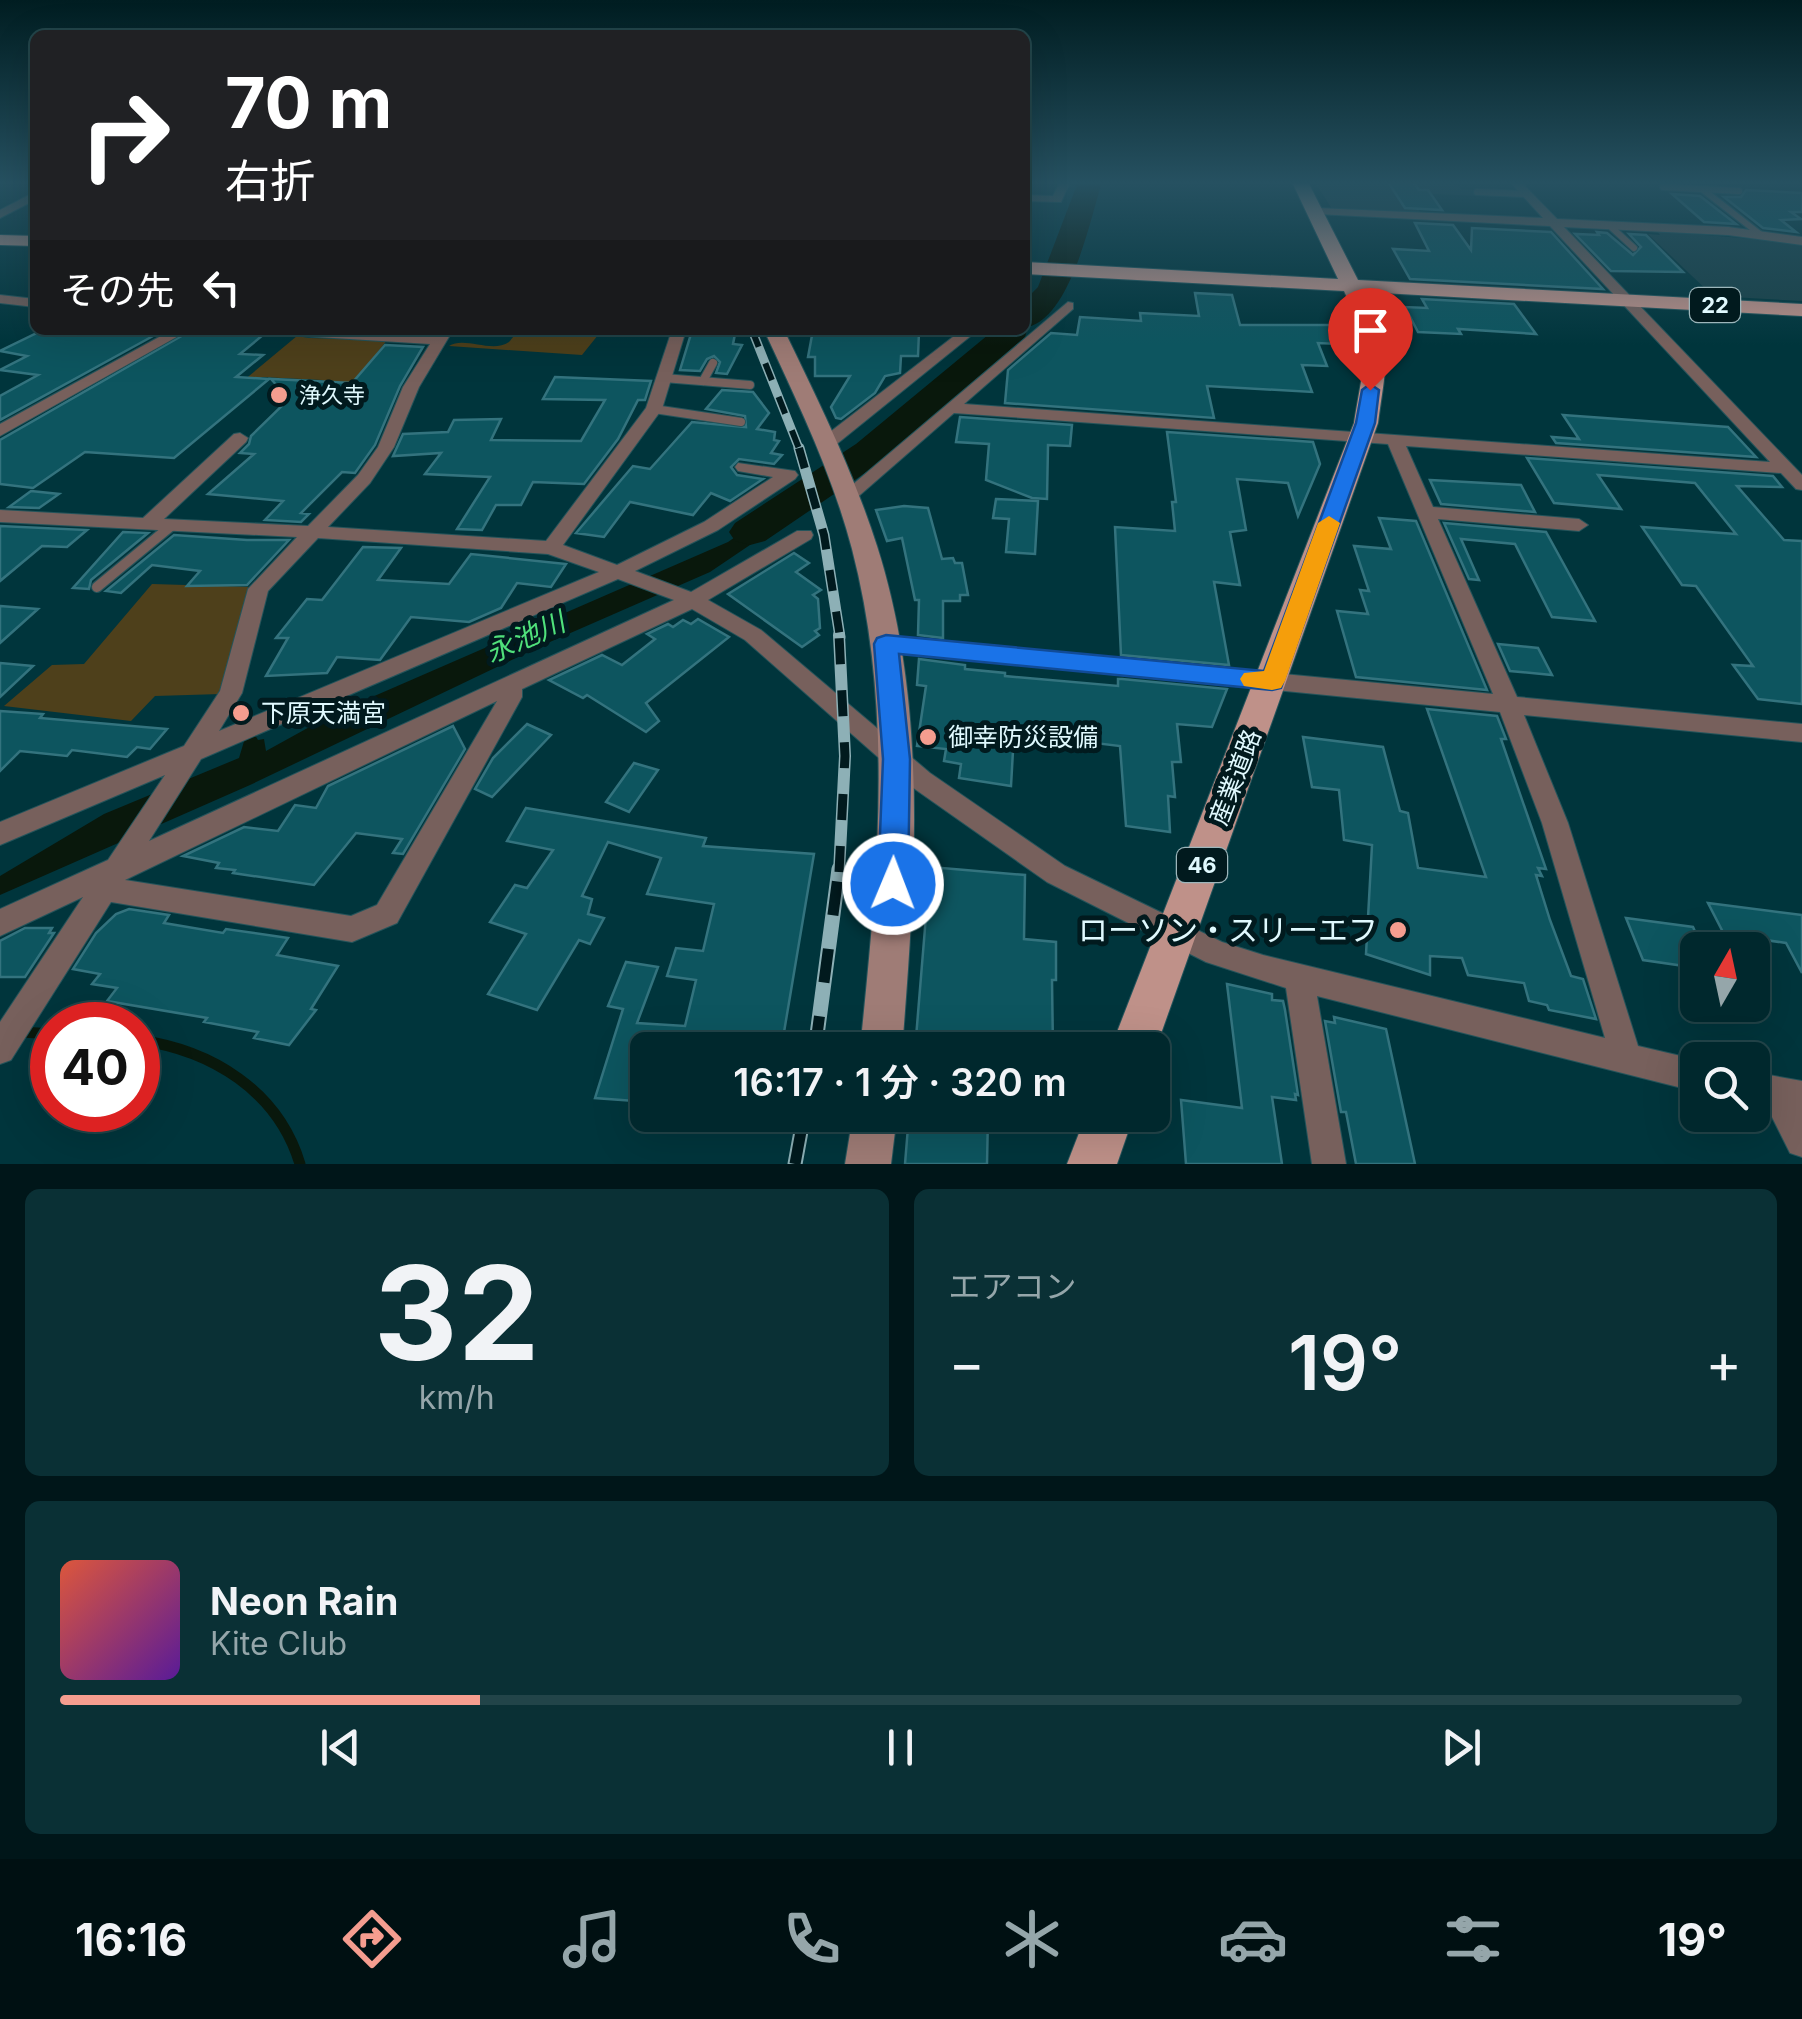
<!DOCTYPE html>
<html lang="ja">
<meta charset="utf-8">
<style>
body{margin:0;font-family:Inter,"Noto Sans JP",sans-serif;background:#0a3035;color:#f1f3f6;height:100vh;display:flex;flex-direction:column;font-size:38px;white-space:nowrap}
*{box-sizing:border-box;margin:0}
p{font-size:32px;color:#95a6aa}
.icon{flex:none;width:55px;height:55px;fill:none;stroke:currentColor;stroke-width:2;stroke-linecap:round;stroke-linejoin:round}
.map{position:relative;height:1164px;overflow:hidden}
.sheet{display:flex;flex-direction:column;gap:25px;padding:25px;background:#001619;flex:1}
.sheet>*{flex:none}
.hud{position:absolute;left:30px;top:30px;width:1000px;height:305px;border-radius:15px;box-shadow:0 10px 40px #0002,0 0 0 2px #224449;background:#202124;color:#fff;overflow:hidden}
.needle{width:65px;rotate:9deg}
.buttons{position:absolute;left:1680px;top:932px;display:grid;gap:20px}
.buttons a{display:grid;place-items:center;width:90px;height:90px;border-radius:15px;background:#00282d;box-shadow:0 10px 40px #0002,0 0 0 2px #224449;font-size:50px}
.speed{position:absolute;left:30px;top:1002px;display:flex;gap:20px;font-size:50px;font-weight:700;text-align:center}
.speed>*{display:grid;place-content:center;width:130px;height:130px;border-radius:50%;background:#00282d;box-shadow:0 10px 40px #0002,0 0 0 2px #224449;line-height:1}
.speed .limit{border:15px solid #d22;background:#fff;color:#111}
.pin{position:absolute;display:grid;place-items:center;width:85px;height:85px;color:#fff;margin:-102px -42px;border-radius:50% 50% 50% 0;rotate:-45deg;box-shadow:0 0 10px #0007}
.pin .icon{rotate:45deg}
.me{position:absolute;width:110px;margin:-55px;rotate:1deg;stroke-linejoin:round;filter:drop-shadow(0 0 8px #0008)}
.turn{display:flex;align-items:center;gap:35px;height:210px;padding:0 30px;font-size:45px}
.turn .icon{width:130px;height:130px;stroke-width:2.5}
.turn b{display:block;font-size:70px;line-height:85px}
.then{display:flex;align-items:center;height:95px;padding:0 30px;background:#0003;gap:20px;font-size:38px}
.big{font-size:75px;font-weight:600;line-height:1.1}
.sheet .widget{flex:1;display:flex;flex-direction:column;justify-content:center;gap:15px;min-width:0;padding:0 35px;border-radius:15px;background:#0a3035}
.sheet .dial{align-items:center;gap:0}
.dial b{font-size:130px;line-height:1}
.song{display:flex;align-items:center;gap:30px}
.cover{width:120px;height:120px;border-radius:15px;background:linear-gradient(135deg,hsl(10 70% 55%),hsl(270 70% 35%))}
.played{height:10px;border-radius:5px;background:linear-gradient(90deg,#f59d8f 25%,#224449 25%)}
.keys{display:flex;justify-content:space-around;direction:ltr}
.heat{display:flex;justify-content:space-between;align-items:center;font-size:55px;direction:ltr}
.sheet .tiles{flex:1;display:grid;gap:25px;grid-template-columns:1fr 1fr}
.widget:last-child{grid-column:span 2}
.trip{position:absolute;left:630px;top:1032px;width:540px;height:100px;border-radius:15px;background:#00282d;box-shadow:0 10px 40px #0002,0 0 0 2px #224449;font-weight:600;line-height:100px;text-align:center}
.tab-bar{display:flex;height:160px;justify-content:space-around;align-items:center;background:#001012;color:#95a6aa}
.tab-bar .icon{width:70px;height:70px}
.tab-bar .on{color:#f59d8f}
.tab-bar b{font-size:45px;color:#f1f3f6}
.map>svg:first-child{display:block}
.built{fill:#194148}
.green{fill:#4e401b}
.water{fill:#09180c}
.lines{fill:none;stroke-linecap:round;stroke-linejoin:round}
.stream{stroke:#09180c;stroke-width:11}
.river{fill:#09180c;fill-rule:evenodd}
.building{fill:#0d555f;stroke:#33737e;stroke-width:2.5}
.lane-far2-casing{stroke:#24545b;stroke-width:8}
.lane-far1-casing{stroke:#24545b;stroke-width:10}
.lane-casing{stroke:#24545b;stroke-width:12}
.street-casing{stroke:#24545b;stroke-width:2}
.secondary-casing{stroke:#24545b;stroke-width:2}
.primary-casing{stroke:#24545b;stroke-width:2}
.lane-far2{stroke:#77605c;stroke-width:6}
.lane-far1{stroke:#77605c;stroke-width:8}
.lane{stroke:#77605c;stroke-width:10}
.street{fill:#77605c;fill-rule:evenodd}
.secondary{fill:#9f7c76;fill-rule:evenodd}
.primary{fill:#bf9189;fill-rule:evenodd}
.rail-far3-casing{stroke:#8db0b6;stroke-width:9}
.rail-far2-casing{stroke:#8db0b6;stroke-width:11}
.rail-far1-casing{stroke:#8db0b6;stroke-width:12}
.rail-casing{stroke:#8db0b6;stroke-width:15}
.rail-far3{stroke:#011a1e;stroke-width:6;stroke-dasharray:18;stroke-linecap:butt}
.rail-far2{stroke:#011a1e;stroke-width:8;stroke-dasharray:21;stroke-linecap:butt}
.rail-far1{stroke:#011a1e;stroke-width:9;stroke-dasharray:26;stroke-linecap:butt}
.rail{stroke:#011a1e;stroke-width:11;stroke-dasharray:34;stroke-linecap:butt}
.route{fill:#1a73e8;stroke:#114b97;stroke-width:2.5}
.slow{fill:#f59e0b}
.poi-dot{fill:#f59d8f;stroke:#011a1e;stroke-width:4}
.labels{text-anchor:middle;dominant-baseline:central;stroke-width:10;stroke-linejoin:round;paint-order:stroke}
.shield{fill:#011a1e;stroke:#9db6bb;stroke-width:2.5}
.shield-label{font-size:22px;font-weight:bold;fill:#e0f9fe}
.far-poi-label{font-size:22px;fill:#e0f9fe;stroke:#011a1e;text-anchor:start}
.poi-label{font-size:25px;fill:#e0f9fe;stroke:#011a1e;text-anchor:start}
.street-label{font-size:25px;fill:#e0f9fe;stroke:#011a1e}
.water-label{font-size:28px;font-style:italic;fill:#50e17b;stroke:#011a1e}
.near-poi-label{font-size:30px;fill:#e0f9fe;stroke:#011a1e;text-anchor:end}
</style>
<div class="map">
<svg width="1802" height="1164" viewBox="0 0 1802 1164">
<rect width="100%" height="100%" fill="#00353c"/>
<g class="built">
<polygon points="1315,182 1454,182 1461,189 1519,191 1526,198 1409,193 1421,214 1332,209"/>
<polygon points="1657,231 1802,243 1802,301 1713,296 1648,234 1660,235"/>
</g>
<g class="green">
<path d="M520 330H602L582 355 449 346C465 336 492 354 509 342 513 338 515 333 520 330Z"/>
<polygon points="297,336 309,338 387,340 342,399 322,380 262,377 256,382 243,381"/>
<path d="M152 584 253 587C234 618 235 660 221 694L155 696 131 721 4 706 52 665 84 664Z"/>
</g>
<polygon class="water" points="801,491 806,507 710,572 543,645 250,785 0,895 0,876 104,814 239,758 245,738 255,735 258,740 264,739 266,751 333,714 728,542"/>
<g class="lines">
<g class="stream">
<polyline points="22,1032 52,1034"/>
<path d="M138 1040C212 1050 278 1091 300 1164"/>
</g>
<path class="river" d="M1078 182H1102C1090 220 1071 316 1028 327L1025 337 884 460 765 541 750 545 735 541 729 532 735 523 856 444 994 330H1025V300L1038 287Z"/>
</g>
<g class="building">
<polygon points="1388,182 1413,182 1419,190 1428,190 1442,210 1405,208"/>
<polygon points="1746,190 1802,193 1802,212 1791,212 1801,219 1781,220 1796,232 1763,228 1724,197 1741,197"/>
<polygon points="1672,194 1700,196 1736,224 1704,222"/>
<polygon points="1415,223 1453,225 1471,250 1472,228 1551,232 1603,289 1410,279 1393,249 1429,251"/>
<polygon points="1597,232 1607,233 1633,255 1641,247 1629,234 1646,235 1683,272 1611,271 1575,234 1599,235"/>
<polygon points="1195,293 1232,295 1240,325 1331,325 1339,344 1318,343 1327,366 1302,365 1312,392 1207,386 1214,418 1005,403 1008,370 1051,333 1077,335 1080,317 1141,321 1140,313 1199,316"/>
<polygon points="1422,299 1514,304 1536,334 1458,329 1461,334 1418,332 1405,307 1427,308"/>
<polygon points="43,330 164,330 0,420 0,396 38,375 0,370 27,356 0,351"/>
<polygon points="192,330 259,331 263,335 240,354 263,355 236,377 269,379 174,458 85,452 33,488 0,484 0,440"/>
<polygon points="701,330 735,334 733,344 742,345 727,374 716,373 720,362 714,356 707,359 700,371 680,370 691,334"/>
<polygon points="813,330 915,330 919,332 918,356 901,356 900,373 885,376 875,393 841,419 836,418 831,407 850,376 815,376 815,357 808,357"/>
<polygon points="385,345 423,347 400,386 375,445 355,473 342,472 301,513 309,514 301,522 265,520 283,501 208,494 254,454 240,453 249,444 251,436 289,399 271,379 352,383"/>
<polygon points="555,377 651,381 645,400 638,400 618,439 584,484 533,482 521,505 496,505 482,530 457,529 490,477 425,474 441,453 393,456 403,434 448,432 454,420 501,419 491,440 581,441 605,400 543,399"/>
<polygon points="722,390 753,392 769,413 757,429 775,432 774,440 779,441 771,453 782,455 774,464 739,459 731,467 737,475 763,479 730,501 711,493 693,515 630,502 604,537 576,533 633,466 650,469 692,422 746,427 745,416 706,409"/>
<polygon points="1563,415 1728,427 1756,457 1556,443 1552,437 1579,439"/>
<polygon points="960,417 1072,425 1070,446 1048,445 1047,499 1032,498 986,480 989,444 956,442"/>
<polygon points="1167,432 1313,442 1320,464 1298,516 1288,483 1237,479 1246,530 1230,532 1240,585 1214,582 1229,665 1121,655 1115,527 1175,531 1172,502 1176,502"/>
<polygon points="1527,458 1773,476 1782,487 1737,486 1784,540 1802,541 1802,704 1758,699 1733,665 1753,666 1696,586 1682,585 1642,527 1736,534 1695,483 1598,475 1621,509 1554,503"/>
<polygon points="1430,480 1521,485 1535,512 1441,504"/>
<polygon points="31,491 59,494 39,508 9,507"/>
<polygon points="996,499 1038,501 1035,554 1006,552 1009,519 993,518"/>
<polygon points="904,506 928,508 942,559 953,558 955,563 962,563 968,595 960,595 960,601 943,601 943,638 918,635 919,600 915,600 902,538 887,541 876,510"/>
<polygon points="1379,518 1416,521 1487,690 1356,677 1337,611 1368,614 1360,590 1369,591 1354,546 1391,549"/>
<polygon points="1444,523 1546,532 1595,621 1552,617 1515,544 1461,539 1479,580 1469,579"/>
<polygon points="0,526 87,530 67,547 42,546 0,581"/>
<polygon points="123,532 148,533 91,580 89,589 73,588"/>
<polygon points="174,535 247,540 289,540 247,585 187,586 200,571 152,565 121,593 106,591"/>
<polygon points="363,547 401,548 378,580 449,584 471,554 566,564 551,587 517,583 501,608 469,622 411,617 380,660 337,657 327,673 266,676 288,638 276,638 307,599 322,600"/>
<polygon points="794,553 809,563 796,572 821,590 813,595 818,599 820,628 815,631 819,635 802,647 728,594"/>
<polygon points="0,606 38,609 0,643"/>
<polygon points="698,619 729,637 646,703 659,721 646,732 587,695 583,698 549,680 602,655 622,665 655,639 647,634 668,624 673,627 683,620 691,624"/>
<polygon points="1498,644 1538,648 1552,675 1510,671"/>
<polygon points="919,659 965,665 965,669 1005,673 1005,676 1118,686 1118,679 1122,679 1227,689 1212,727 1177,724 1181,762 1172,762 1175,797 1168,796 1170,832 1126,826 1120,746 1014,733 1011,786 959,778 961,764 944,761 946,749 917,746 926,686 917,685"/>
<polygon points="0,663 33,666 0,697"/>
<polygon points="1427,709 1497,716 1506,739 1501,739 1546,869 1538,868 1542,876 1536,875 1550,920 1571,976 1583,979 1596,1019 1549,1010 1547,1005 1529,1001 1524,983 1468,975 1462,958 1430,956 1430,975 1366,954 1372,845 1344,840 1339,790 1312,787 1303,737 1383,747 1400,811 1408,813 1418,868 1486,877"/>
<polygon points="0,711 43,714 40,718 167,729 150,749 137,747 127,757 72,750 67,756 20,751 0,771"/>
<polygon points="527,724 551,735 492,797 475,789 493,758"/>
<polygon points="453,726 465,749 403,854 393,853 402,839 356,833 314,885 233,873 235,870 216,868 219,863 183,856 244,827 278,831 295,805 316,808 328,786"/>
<polygon points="634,763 658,770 629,812 606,802"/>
<polygon points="526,808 706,838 703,846 814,854 781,1050 648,1050 648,1102 595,1098 623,1009 608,1006 626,962 658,967 637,1023 685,1026 696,980 667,976 676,948 703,951 714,904 647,894 661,858 608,842 582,896 592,899 588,914 604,918 590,944 579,940 537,1010 488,994 526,934 490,922 515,885 527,888 553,850 507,841"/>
<polygon points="930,867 1025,875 1024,939 1056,942 1056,980 1052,980 1053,1050 915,1050"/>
<polygon points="1708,903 1802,915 1802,973 1786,943 1724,934"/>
<polygon points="129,909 169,915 164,923 223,933 226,929 288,938 277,955 338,966 311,1009 316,1010 289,1045 254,1038 258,1032 204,1022 207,1018 107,1001 117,988 92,984 100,974 73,969 96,933 116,914"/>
<polygon points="1626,918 1693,927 1703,950 1698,950 1698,968 1643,960"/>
<polygon points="25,928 52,928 49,933 54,933 25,977 0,977 0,941"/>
<polygon points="1227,984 1272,994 1272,1000 1283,1001 1285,1010 1298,1095 1295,1094 1296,1100 1272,1097 1282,1164 1186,1164 1181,1100 1242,1108"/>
<polygon points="1334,1017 1386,1029 1415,1164 1356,1164 1346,1112 1341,1112 1325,1021 1335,1023"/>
<polygon points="909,1115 988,1115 987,1164 905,1164"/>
</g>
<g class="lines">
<defs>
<g id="lane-far2">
<polyline points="1663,187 1739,191"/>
<polyline points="1702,189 1761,235"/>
<polyline points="1477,192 1527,194"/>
<polyline points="1610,226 1634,248"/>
</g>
<g id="lane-far1">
<polyline points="664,378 750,385"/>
<polyline points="703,381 713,363"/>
<polyline points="654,409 741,422"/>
</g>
<polyline id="lane" points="97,587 171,526"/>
<g id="street">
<polygon points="1060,182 1070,182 1061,202 1025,201 1025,195 1053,196"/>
<path d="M1510 182H1521L1557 219 1728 227 1802 237V245L1728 235 1564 227 1802 475V490L1796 489 1781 473 1406 446 1433 507 1579 519 1588 525 1579 531 1438 519 1517 697 1802 724V742L1524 715 1568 823 1638 1046 1698 1060V1092L1317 996 1346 1164H1312L1286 988 1206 962 1047 882 912 787 745 640 692 609 522 689V697L397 923 352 942 111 902 11 1060 0 1064V1022L83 897 0 936V909L108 860 165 775 0 845V822L184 746 220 691 248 589 297 537 0 522V510L143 518 234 434 240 433 248 438 246 442 164 519 308 526 358 475 378 447 403 387 430 344 269 334 262 330 436 335 439 330H453L419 387 394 447 370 483 328 527 546 541 646 408 672 330H686L662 409 563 545 617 565 704 522 773 477 738 471 735 467 738 463 795 471 798 475 795 479 718 530 635 571 691 592 797 531H811L813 535 811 539 708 600 761 630 930 773 1065 866 1222 942 1263 955 1605 1038 1542 823 1500 712 886 652 878 649 875 644 878 639 886 636 1493 694 1388 444 954 413 853 501H841L838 497 1068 302 1073 303V309L964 404 1770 462 1550 226 1317 214 1311 211 1317 208 1543 218ZM318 538 548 554 599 572 219 731 242 693 268 591ZM618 579 674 600 149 841 201 759ZM497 701 377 905 351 916 125 880Z"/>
<polygon points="35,192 35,200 0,218 0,210"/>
<polygon points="0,295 35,299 35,307 0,303"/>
<polygon points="172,330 189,330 0,436 0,424"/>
<polygon points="962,330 978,330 833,447 821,447 821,439"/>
<polygon points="1752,1072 1802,1081 1802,1157 1790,1153 1767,1107 1752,1104"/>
</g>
<g id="secondary">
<path d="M764 330H784C818 400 853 471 877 546 929 709 915 882 902 1050H860C877 883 895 714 852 549 832 473 797 401 764 330Z"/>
<polygon points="853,1115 897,1115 891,1164 845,1164"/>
</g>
<g id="primary">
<path d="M1292 182H1308L1358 280 1802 304V316L1364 292C1394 350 1386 362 1378 423L1152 1059V1050H1110L1354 423C1364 361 1372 350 1344 291L1025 274V262L1338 279Z"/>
<polygon points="0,235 35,236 35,246 0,245"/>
<polygon points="1086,1115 1134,1115 1117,1164 1067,1164"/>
</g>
</defs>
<use href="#lane-far2" class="lane-far2-casing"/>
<use href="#lane-far1" class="lane-far1-casing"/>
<use href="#lane" class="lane-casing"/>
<use href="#street" class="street-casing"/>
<use href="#secondary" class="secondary-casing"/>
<use href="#primary" class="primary-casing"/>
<use href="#lane-far2" class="lane-far2"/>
<use href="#lane-far1" class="lane-far1"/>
<use href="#lane" class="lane"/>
<use href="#street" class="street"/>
<use href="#secondary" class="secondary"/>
<use href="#primary" class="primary"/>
<defs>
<polyline id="rail-far3" points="752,330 800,451"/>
<polyline id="rail-far2" points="799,448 824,535 840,637"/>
<polyline id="rail-far1" points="839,872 845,756 839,635"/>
<g id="rail">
<polyline points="815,1050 839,869"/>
<polyline points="795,1164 804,1115"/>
</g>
</defs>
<use href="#rail-far3" class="rail-far3-casing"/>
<use href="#rail-far2" class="rail-far2-casing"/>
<use href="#rail-far1" class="rail-far1-casing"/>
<use href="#rail" class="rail-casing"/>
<use href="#rail-far3" class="rail-far3"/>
<use href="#rail-far2" class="rail-far2"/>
<use href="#rail-far1" class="rail-far1"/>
<use href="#rail" class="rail"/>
</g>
<linearGradient id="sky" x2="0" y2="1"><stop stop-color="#001d21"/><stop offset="0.53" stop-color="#265161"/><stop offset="1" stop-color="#265161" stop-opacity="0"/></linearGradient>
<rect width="1802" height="345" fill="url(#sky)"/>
<polygon class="route" points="1370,384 1379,390 1375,423 1281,688 1272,690 899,654 910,759 908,884 904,894 893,898 882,894 878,884 883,759 874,644 877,638 886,635 1264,671 1356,423 1362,390"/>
<polygon class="slow" points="1329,516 1340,523 1285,681 1281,688 1272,690 1244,686 1240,679 1244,673 1264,671 1318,523"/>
<g class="poi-dot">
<circle cx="279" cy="395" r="10"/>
<circle cx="241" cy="713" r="10"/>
<circle cx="928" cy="737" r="10"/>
<circle cx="1398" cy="930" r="10"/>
</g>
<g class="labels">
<g class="shield">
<rect x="1690" y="288" width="50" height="34" rx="8"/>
<rect x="1177" y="848" width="50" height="34" rx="8"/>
</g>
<g class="shield-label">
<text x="1715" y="305">22</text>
<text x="1202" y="865">46</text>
</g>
<g class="far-poi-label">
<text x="299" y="395">浄久寺</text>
</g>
<g class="poi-label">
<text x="261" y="713">下原天満宮</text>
<text x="948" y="737">御幸防災設備</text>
</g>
<g class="street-label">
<text transform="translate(1235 777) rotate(-69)">産業道路</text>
</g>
<g class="water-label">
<text transform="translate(525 637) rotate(-24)">永池川</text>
</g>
<g class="near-poi-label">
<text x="1378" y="930">ローソン・スリーエフ</text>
</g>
</g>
</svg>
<div class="buttons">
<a><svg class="needle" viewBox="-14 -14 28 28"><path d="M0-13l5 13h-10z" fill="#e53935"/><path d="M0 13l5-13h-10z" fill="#95a6aa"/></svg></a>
<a><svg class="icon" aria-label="search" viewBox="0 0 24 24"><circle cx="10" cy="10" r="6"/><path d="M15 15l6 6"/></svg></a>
</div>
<div class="speed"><div class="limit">40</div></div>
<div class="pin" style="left:1370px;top:390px;background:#d93025"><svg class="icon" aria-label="arrive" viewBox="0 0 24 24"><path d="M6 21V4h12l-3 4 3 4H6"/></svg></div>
<svg class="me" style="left:893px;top:884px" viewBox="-20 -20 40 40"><circle r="17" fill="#1a73e8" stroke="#fff" stroke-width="3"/><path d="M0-11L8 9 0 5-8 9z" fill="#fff"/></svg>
<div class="trip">16:17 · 1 分 · 320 m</div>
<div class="hud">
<div class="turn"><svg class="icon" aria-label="right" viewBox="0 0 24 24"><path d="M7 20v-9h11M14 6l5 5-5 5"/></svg><div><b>70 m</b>右折</div></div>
<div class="then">その先<svg class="icon" aria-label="left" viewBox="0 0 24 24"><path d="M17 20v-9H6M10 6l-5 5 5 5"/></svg></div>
</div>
</div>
<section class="sheet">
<div class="tiles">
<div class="widget dial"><b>32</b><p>km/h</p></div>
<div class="widget"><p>エアコン</p>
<div class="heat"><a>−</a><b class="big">19°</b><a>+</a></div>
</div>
<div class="widget">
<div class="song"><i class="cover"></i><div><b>Neon Rain</b><p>Kite Club</p></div></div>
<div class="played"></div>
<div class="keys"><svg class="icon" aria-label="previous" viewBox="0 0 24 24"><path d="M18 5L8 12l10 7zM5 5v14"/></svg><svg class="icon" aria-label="pause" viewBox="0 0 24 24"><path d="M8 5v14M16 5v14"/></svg><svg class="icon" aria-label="next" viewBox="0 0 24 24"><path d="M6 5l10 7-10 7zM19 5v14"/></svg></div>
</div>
</div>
</section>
<nav class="tab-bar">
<b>16:16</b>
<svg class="icon on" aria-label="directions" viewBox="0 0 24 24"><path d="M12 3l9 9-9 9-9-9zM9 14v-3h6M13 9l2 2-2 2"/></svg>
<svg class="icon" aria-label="music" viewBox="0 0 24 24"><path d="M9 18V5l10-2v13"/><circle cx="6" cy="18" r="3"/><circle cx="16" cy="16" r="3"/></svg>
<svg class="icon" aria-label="phone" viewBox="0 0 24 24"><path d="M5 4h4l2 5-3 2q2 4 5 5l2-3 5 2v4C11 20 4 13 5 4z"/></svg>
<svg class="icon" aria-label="climate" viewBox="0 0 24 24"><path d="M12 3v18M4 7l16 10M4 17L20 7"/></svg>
<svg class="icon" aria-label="car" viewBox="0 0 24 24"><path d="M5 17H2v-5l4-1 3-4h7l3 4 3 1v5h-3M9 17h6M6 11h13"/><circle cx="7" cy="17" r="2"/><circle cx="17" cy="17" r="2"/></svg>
<svg class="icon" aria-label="filters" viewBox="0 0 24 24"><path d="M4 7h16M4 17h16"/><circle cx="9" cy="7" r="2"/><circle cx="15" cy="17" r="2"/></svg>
<b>19°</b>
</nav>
